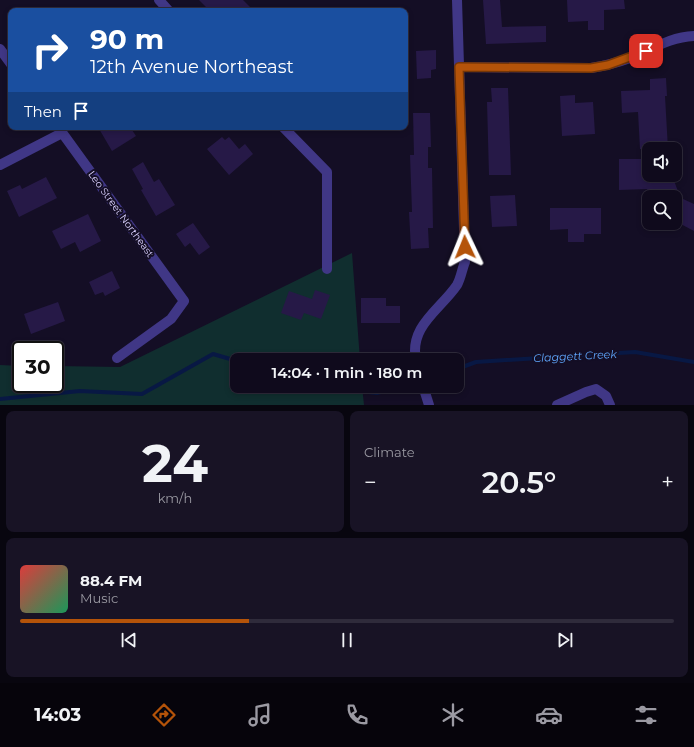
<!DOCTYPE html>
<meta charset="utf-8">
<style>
body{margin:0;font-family:Montserrat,sans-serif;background:#181325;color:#f1f3f6;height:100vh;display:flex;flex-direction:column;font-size:15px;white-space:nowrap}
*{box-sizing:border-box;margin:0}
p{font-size:13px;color:#9b9aa3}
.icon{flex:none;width:22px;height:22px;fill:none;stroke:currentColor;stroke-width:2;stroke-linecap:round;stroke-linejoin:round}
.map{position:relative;height:405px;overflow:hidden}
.panel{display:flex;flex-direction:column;gap:6px;padding:6px;background:#08060f;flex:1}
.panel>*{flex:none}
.hud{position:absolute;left:8px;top:8px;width:400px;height:122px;border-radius:8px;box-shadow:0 2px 6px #0003,0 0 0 1px #2f2b3b;background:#1a4fa0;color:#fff;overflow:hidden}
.controls{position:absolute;left:642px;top:142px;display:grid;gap:8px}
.controls a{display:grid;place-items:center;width:40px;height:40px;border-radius:8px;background:#0f0a1c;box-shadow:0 2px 6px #0003,0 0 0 1px #2f2b3b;font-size:20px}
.speed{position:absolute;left:12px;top:341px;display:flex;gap:8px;font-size:20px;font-weight:700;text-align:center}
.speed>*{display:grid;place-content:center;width:52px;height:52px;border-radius:50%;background:#0f0a1c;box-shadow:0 2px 6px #0003,0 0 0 1px #2f2b3b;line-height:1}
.speed .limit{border:2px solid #111;border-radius:6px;background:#fff;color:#111}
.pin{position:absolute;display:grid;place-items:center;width:34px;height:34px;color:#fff;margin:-17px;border-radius:8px;box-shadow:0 2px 6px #0006}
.me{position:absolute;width:44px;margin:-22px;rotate:358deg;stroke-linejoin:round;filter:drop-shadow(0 0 3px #0008)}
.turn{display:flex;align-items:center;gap:14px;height:84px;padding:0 16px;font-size:18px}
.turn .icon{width:52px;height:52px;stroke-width:2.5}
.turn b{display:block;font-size:28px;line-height:34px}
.then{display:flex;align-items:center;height:38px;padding:0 16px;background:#0003;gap:8px;font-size:15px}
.big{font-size:30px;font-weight:600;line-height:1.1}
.panel .tile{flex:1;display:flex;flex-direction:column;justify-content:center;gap:6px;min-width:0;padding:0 14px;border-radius:8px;background:#181325}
.panel .dial{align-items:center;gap:0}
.dial b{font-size:52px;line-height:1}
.song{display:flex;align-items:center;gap:12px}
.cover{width:48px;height:48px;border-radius:6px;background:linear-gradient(135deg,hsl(0 70% 55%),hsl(150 70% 35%))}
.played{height:4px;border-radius:2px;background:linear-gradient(90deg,#b45309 35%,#2f2b3b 35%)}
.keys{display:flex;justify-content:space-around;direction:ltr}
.heat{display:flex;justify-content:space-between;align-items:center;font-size:22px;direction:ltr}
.panel .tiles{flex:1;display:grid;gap:6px;grid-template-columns:1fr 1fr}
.tile:last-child{grid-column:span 2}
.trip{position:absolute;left:230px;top:353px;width:234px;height:40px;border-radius:8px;background:#0f0a1c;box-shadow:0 2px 6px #0003,0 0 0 1px #2f2b3b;font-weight:600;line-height:40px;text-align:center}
.tab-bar{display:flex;height:64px;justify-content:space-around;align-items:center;background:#06040b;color:#9b9aa3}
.tab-bar .icon{width:28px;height:28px}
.tab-bar .on{color:#b45309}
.tab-bar b{font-size:18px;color:#f1f3f6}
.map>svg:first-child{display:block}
.green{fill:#102e2f}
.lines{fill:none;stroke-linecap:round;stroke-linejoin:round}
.stream{stroke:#081844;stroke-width:4}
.building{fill:#261947}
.minor{stroke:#403786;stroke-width:10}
.route-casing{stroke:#753606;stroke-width:10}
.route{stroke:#b45309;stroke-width:7}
.labels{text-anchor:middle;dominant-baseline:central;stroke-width:4;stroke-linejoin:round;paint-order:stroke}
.street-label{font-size:10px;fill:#dbd2ff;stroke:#140e25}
.water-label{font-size:11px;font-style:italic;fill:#60a8ff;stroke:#140e25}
</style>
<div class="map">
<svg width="694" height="405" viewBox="0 0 694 405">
<rect width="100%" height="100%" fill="#140e25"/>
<polygon class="green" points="352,253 360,360 237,360 237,386 362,386 364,405 0,405 0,365 21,366 21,384 55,384 55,366 120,367"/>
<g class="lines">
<g class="stream">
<polyline points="457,369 476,362 635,352 694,362"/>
<polyline points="316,386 377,393 401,386"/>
<polyline points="0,399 80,391 142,394 213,354 237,361"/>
</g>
</g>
<g class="building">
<polygon points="199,0 243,0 254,11 210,11"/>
<polygon points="483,0 500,0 502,27 546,26 546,42 486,44"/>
<polygon points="567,0 624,0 625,9 604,10 604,30 588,30 588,21 568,22"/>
<polygon points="436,50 436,69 431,70 431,78 417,79 416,51"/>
<polygon points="666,78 667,96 665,96 668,149 640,149 638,112 622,113 621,91 650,90 650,79"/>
<polygon points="491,88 508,88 511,175 489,175 487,102 492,102"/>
<polygon points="575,95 575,103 593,102 595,134 562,136 560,96"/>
<polygon points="413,113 430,113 431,147 428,147 428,168 432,168 433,228 428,228 429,248 411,249 409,212 412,212 410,155 414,155"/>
<polygon points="98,127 130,127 136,136 112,151"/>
<polygon points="222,137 225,140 229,137 239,149 245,144 253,154 229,175 207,149"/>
<polygon points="619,159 649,159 649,175 672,175 680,197 650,197 647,189 619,190"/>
<polygon points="143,162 154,182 159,179 175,205 156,216 141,190 143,189 132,169"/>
<polygon points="46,177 57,198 19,217 7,191 20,185 22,189"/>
<polygon points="515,195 517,226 492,227 490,196"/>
<polygon points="683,199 694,204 694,231 675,221 675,215"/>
<polygon points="550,208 601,208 601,234 584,234 584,242 568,242 568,229 550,230"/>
<polygon points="88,214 101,241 80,252 75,242 61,249 52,231"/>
<polygon points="193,223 210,247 199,255 190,243 185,247 176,234"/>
<polygon points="112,271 120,288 105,296 103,292 95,295 89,282"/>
<polygon points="315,290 330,295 321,319 304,313 301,320 281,313 289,291 312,299"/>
<polygon points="361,298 386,298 386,306 400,306 400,323 361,323"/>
<polygon points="58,302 65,321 31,334 24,314"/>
</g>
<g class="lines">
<g class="minor">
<polyline points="159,0 169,11"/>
<polyline points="0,49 11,64"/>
<path d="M459 67 591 68C605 66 619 62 633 57 654 48 671 37 694 36"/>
<polyline points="58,127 184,301 171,319 117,358"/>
<polyline points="283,127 327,172 327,269"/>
<polyline points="0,165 62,133"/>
<path d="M416 360C409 326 440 310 457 285 461 278 462 269 465 262L457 0"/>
<polyline points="423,386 429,405"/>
<polyline points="557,405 586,392 596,389 606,396 610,405"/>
</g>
</g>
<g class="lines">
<defs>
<polyline id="route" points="465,247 459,67 591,68 608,65 646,51"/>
</defs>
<use href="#route" class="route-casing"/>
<use href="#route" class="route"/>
</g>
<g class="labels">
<g class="street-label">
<text transform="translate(121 214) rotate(54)">Leo Street Northeast</text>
</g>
<g class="water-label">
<text transform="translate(575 356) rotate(-3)">Claggett Creek</text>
</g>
</g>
</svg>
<div class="controls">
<a><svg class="icon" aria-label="sound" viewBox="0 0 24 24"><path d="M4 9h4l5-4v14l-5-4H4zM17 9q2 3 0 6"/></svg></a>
<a><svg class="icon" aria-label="search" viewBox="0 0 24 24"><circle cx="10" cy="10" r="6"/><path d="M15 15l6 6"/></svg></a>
</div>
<div class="speed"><div class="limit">30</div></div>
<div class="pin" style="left:646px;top:51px;background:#d93025"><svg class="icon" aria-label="arrive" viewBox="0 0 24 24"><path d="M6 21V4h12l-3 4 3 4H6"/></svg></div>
<svg class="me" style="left:465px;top:247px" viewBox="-20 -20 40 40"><path d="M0-17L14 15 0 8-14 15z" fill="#b45309" stroke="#fff" stroke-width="4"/></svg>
<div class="trip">14:04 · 1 min · 180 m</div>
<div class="hud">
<div class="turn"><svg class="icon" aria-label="right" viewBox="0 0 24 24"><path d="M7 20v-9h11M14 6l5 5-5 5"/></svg><div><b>90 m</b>12th Avenue Northeast</div></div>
<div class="then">Then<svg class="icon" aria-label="arrive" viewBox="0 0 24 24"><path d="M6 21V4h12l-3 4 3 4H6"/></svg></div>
</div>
</div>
<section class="panel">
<div class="tiles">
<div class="tile dial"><b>24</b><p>km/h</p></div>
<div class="tile"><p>Climate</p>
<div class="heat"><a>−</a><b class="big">20.5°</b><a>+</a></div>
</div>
<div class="tile">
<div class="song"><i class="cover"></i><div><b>88.4 FM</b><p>Music</p></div></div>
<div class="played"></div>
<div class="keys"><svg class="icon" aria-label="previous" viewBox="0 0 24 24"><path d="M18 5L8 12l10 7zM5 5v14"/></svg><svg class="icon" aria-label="pause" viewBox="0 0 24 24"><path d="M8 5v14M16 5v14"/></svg><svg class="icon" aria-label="next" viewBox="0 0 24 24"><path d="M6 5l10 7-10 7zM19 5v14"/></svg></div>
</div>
</div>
</section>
<nav class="tab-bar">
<b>14:03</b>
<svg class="icon on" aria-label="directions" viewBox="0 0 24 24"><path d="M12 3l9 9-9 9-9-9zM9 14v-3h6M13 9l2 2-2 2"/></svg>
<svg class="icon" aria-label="music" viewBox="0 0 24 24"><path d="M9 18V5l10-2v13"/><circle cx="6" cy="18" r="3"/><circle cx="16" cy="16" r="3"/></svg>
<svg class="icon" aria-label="phone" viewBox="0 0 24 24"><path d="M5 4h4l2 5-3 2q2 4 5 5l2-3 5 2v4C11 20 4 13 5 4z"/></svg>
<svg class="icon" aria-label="climate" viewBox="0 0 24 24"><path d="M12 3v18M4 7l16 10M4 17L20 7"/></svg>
<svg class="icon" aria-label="car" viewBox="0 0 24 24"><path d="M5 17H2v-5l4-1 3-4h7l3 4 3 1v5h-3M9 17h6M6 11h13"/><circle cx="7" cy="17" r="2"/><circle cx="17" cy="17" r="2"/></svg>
<svg class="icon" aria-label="filters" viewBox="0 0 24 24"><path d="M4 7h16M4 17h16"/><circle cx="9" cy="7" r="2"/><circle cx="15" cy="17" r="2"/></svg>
</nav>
